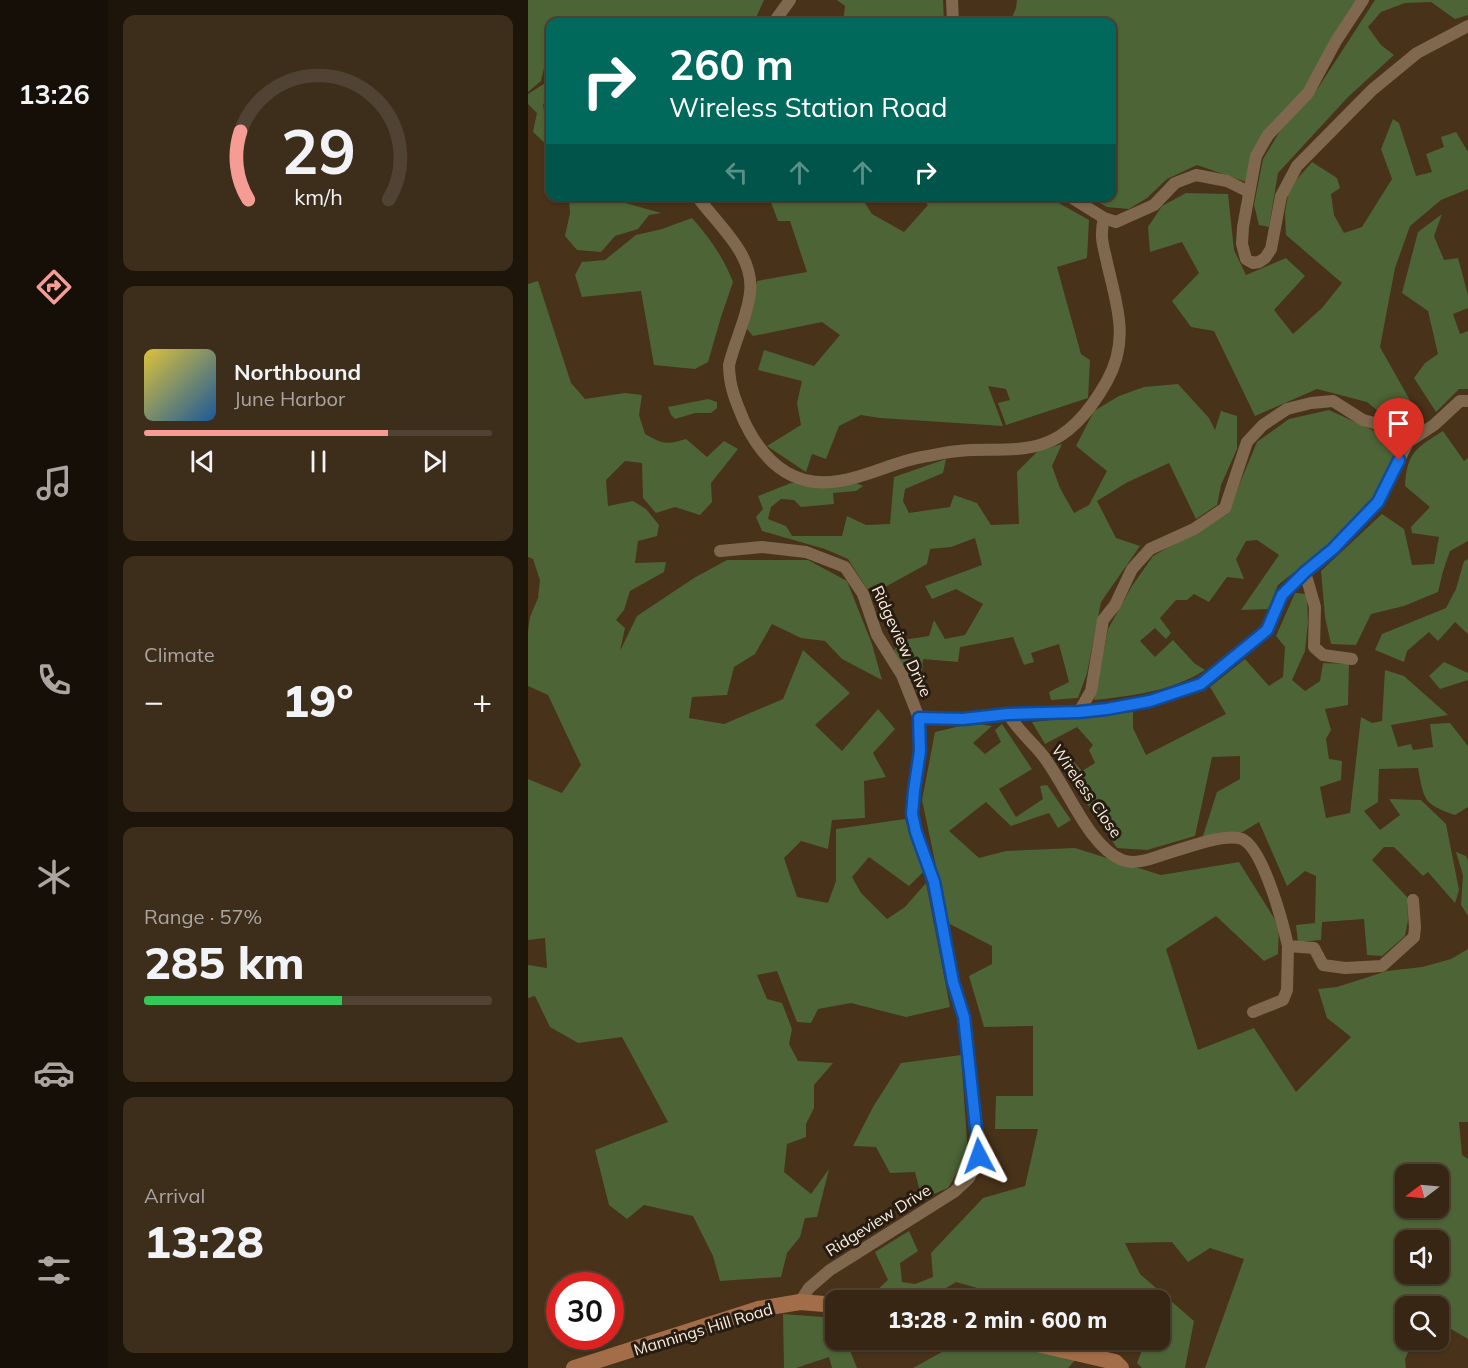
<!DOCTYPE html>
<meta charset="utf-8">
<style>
body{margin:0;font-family:Mulish,sans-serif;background:#3d2e1c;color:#f1f3f6;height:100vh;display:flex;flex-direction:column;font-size:22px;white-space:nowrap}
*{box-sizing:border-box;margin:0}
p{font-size:20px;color:#aaa5a0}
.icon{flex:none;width:33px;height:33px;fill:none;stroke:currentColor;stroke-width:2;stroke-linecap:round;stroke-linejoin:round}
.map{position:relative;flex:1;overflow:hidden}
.drawer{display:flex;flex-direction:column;gap:15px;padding:15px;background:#1e150a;width:420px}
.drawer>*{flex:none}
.hud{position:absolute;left:18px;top:18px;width:570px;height:183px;border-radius:12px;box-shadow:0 2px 4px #0004,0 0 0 2px #504333;background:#00695c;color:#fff;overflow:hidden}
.needle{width:39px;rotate:254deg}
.tools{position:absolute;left:867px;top:1164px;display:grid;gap:12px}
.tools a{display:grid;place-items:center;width:54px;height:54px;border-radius:12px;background:#362613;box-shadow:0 2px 4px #0004,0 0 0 2px #504333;font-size:30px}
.speed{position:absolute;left:18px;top:1272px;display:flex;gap:12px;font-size:30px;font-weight:700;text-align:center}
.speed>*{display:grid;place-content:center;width:78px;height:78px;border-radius:50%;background:#362613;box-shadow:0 2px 4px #0004,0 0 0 2px #504333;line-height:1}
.speed .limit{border:9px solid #d22;background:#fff;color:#111}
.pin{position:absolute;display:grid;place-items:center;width:51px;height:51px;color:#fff;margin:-62px -26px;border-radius:50% 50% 50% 0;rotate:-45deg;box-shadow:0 0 6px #0007}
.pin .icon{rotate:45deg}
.me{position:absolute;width:66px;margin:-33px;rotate:356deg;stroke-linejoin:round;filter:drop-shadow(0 0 4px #0008)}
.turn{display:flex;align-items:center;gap:21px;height:126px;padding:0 24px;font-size:27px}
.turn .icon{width:78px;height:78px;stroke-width:2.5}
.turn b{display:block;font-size:42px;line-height:51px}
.lanes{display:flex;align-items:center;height:57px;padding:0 24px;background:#0003;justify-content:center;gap:30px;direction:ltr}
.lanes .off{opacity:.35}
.big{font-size:45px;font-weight:800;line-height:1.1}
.drawer .widget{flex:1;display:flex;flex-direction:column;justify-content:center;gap:9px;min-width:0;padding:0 21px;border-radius:12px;background:#3d2e1c}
.drawer .dial{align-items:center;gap:0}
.dial svg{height:156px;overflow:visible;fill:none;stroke:#504333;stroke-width:7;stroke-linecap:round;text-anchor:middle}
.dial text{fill:#f1f3f6;stroke:none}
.song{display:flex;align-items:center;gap:18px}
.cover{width:72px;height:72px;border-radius:9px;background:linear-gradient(135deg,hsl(50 70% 55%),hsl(210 70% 35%))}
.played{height:6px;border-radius:3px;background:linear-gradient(90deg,#f59c95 70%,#504333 70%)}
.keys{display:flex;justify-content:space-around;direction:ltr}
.heat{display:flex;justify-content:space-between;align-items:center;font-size:33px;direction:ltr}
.charge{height:9px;border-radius:4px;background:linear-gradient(90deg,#34c759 57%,#504333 0)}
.trip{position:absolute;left:297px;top:1290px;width:345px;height:60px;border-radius:12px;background:#362613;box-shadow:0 2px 4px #0004,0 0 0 2px #504333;font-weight:800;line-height:60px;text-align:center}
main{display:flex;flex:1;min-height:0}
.tabs{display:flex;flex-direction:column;width:108px;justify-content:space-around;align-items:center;background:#160f08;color:#aaa5a0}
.tabs .icon{width:42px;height:42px}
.tabs .current{color:#f59c95}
.tabs b{font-size:27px;color:#f1f3f6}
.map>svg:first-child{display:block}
.green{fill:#4d6436;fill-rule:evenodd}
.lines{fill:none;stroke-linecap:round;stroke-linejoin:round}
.minor{stroke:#80684e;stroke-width:12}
.secondary{stroke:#a26d48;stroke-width:16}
.route-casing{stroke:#114b97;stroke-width:15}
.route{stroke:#1a73e8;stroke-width:10}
.labels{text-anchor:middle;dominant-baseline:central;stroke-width:6;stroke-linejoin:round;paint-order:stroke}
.street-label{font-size:16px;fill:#fbedde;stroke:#261c11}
</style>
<main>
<nav class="tabs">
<b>13:26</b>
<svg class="icon current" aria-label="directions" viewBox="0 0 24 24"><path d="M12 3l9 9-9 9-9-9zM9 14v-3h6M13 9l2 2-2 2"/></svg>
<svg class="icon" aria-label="music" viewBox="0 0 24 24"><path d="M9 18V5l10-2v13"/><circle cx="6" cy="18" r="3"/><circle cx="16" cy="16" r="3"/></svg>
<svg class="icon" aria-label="phone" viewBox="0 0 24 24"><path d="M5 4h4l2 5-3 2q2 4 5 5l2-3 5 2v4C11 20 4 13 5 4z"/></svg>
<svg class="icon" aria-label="climate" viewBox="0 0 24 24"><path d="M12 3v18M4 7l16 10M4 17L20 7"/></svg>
<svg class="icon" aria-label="car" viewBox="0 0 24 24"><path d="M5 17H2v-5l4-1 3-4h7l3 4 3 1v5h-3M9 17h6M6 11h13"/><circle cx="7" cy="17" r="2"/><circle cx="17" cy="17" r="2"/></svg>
<svg class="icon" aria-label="filters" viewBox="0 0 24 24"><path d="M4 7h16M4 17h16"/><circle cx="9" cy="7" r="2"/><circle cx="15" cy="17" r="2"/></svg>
</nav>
<section class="drawer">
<div class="widget dial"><svg viewBox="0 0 100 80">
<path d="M14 69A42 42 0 1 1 86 69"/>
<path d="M14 69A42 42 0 0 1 10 34" stroke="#f59c95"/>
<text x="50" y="56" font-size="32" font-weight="700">29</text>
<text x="50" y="72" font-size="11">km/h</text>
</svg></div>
<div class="widget">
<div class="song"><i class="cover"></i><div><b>Northbound</b><p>June Harbor</p></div></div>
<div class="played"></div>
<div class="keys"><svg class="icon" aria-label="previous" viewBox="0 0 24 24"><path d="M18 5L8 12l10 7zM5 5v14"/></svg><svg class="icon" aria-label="pause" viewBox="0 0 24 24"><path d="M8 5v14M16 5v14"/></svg><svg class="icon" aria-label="next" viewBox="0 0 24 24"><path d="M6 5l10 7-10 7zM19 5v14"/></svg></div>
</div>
<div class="widget"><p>Climate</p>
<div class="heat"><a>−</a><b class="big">19°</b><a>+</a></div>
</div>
<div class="widget"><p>Range · 57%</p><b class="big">285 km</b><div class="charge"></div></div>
<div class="widget"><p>Arrival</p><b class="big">13:28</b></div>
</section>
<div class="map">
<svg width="940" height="1368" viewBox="0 0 940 1368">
<rect width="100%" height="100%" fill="#483219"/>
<g class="green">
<polygon points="0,0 236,0 226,22 22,22 22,41 13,81 0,92"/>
<polygon points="309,0 415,0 416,22 371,20 370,22 315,22 317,6"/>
<polygon points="489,0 831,0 718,182 669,165 639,179 619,198 601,209 579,207 561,197 584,196 584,22 482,22 488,8"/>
<polygon points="847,0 940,0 940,15 927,19 903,2 877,3 853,12 840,27 853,45 866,55 820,97 750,173 741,227 731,225 726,205 735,159 752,131 790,88"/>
<polygon points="19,82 22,84 22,102 15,104 18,123 22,122 22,148 5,132 9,113 0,104 0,94"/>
<polygon points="865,119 871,123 888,176 904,172 898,154 916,147 913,137 928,132 940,152 940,189 913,200 882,226 867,268 852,347 888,411 888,424 868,426 839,402 789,389 727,416 686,331 663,327 644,301 671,273 654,242 622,252 620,227 634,206 658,193 700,194 706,250 718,275 758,258 777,276 746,310 765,334 794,308 814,283 758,235 757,213 761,188 784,162 809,178 812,188 803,194 806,215 816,233 834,227 864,179 853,149"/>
<polygon points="41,197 94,197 94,202 133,213 121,215 110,229 87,236 73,252 49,250 37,236 42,213"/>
<polygon points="241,197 333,197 344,214 376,232 400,205 391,197 520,197 561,220 559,258 529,267 553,354 562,360 560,398 478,425 470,403 482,400 478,389 460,386 475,426 352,418 333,415 311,426 298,459 284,454 278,472 239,446 273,425 269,403 274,381 230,370 236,350 286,366 312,335 294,322 225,336 219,329 229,281 279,272 262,221 250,221"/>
<polygon points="914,214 906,236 916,260 930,258 940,295 940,308 925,314 932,334 940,331 940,389 931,389 908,412 886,378 897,363 910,354 900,311 874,293 890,232"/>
<path d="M164 218C181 237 196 258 205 282L193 317 180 362 167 369 126 365 113 291 54 297 47 275 54 262 77 260 108 235 134 229Z"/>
<path d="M10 281 43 383 57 399 97 393 114 395 111 415 117 434C134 444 139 445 158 439L179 457 196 441 210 449 183 483 184 502 172 515 147 507 128 513 115 498 114 463 97 461 78 480 80 506 105 501 118 509 131 525 129 536 110 541 107 563 138 562 136 572 102 591 96 610 88 620 97 628 92 651 109 616 166 578 199 560H280L319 581 344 644 354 680 314 659 297 641 273 638 244 624 227 654 206 667 199 695 164 697 161 718 196 724 255 699 275 650 322 693 287 725 314 751 350 709 367 729 345 753 358 777 336 781 337 818 304 820 300 849 273 841 256 858 269 897 300 903 308 881V829L377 819 395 872 381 886 341 857 324 877 333 893 359 919 377 907 398 883 422 1007 378 1017 323 1003 290 1009 283 1023 269 1022 249 971 229 975 239 999 254 1003 264 1029 261 1044 270 1061 305 1063 286 1085V1108L278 1124V1137L259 1144 256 1172 283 1194 301 1169 289 1217 277 1218 272 1237 259 1253 253 1277 192 1281 185 1256 165 1216 116 1205 99 1219 81 1205 67 1150 140 1122 94 1037 50 1043 22 1027 7 996 0 998V965L19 968 17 938 0 940V779L34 793 53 765 20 695 0 686V631L2 617 10 598 12 580 5 559 0 557V284Z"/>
<polygon points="650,384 681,418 687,430 693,411 709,416 709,449 693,485 689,505 668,519 641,463 598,483 569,501 588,538 612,546 573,602 559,673 550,698 523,700 521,692 541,682 531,644 503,653 506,662 496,665 485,637 432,647 430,662 395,659 392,697 366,650 375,640 401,636 406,620 417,639 437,635 455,604 428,589 404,599 397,586 454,565 447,538 423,547 402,549 399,564 359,586 339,589 320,559 297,549 234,531 228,517 235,509 230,496 263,483 326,482 335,486 328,491 305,493 306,504 273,507 266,500 253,499 243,507 240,519 258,526 264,536 314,536 319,516 338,525 362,524 366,477 418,459 415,473 377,489 375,501 381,513 422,507 426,495 449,503 463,525 491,524 489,472 509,452 534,444 524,466 532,488 546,513 561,505 579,471 548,446 566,411 591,396 616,387"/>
<polygon points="180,399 189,402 189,408 183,413 167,413 147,419 143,415 140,407"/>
<path d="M801 410 860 437 867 454 844 501 802 544 750 585 740 609 713 610 751 555 729 540 718 541 708 559 716 579 699 577 681 602 666 594 659 600H648L632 618 643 633 638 639 627 628 612 641 627 657 645 640 666 663 677 670C644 691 604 696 566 700L580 629 604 586 625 556 699 514 729 442 761 419Z"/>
<path d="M915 431 936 461 940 458V541L922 551 915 571 910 592 876 606 843 614 828 645 803 644 797 617 793 571 854 514 876 529 884 565 906 564 911 537 884 533 883 527 902 507 877 486C879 452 888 448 915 431Z"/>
<polygon points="940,559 940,634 927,622 910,641 901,632 879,651 876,662 847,650 854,634 918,608 928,589 936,561"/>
<path d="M767 593 779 594 780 623 777 651 764 680 777 691 792 681 795 663 821 664 820 705 797 709 803 730 798 739 801 759 814 761 813 780 792 787 798 818 822 813 833 717 844 723 854 721 857 670 876 676 920 715 863 725 870 747 883 744 885 750 905 747 902 724 922 723 940 746V807L927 815C895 804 896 800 890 768L851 769 850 802 836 811 852 830 872 815 861 799 893 800 918 824 931 890 927 903 900 872 895 876 866 847H856L844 860 879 897 880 920 877 936 854 956 839 955 836 919 794 922 793 940 770 942 768 925 787 923 788 876 777 871 759 886 731 822 711 834 675 836 689 792 712 779V756L684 757 667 836 619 850 589 848 534 766 545 761 554 771 567 763 561 750 565 745 549 727 517 744 504 722 605 712V728L618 755 698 714 682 687 717 659 741 686 755 677 757 647 748 636Z"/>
<polygon points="916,662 940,673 940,680 912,689 901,676"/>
<path d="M445 723 464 726 445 743 457 754 473 742 467 730 474 724 504 769 471 789 488 817 515 799 512 786 519 785 543 820 530 828 521 813 483 826 458 802 421 831 451 858 478 851 547 848 633 875 711 862 751 926 750 954 736 961 688 916 638 949 670 1050 726 1028 768 1092 823 1037 799 1018 790 989 809 987 859 971 894 967 923 959 940 949V1122H931L934 1155 940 1159V1339L923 1329 911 1328 910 1306H878V1340H886L877 1359 878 1368H677L716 1259 682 1248 660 1262 644 1242 597 1243 612 1274 666 1321 657 1368H614L609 1363 618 1340H632V1300H464L467 1293 428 1282 398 1300 339 1299 360 1280 347 1252 381 1231 390 1251 372 1263 374 1282 387 1284 405 1277 403 1253 455 1198 497 1186 510 1129H467L468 1096H505V1026L456 1027 441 976 464 964V946L420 923 394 800 407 732ZM878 1174H910V1208H878ZM878 1240H910V1274H878Z"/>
<polygon points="928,852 938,856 940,861 940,916 933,905 935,875"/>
<polygon points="433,1055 440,1154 420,1188 394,1199 387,1172 362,1173 348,1147 325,1146 345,1107 373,1063"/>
<polygon points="255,1314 307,1318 308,1340 377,1340 319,1343 329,1368 304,1368 301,1357 268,1368 256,1368"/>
<polygon points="432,1342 550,1357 540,1368 385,1368"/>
</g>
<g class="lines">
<g class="minor">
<polyline points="424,0 425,22"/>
<polyline points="835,0 808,41 780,93 740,135 728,156 715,227 714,244 718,259 725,263 731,262 737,258 743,249 753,196 769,166 844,90 889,53 940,26"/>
<polyline points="246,22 262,0"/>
<path d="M169 196C189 225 227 254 222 293 219 318 207 340 201 365 201 386 208 402 216 421 235 461 264 489 311 481 340 477 365 462 394 457 406 455 418 452 430 451 458 448 488 453 515 444 543 435 565 406 579 381 601 341 590 309 580 267 576 247 571 239 576 218"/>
<polyline points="541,196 576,218 588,222 626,205 647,183 668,175 699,181 721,192"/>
<polyline points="192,551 234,547 278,552 317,567 335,594 349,635 374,675 391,718 392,751 386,791 384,814 388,832 406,882 425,982 436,1017 449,1128 451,1156 441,1178 426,1192 302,1270 281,1288 272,1302"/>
<polyline points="777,572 787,607 786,647 795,655 824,659"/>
<polyline points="551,712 563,691 575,620 587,605 604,569 622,549 666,529 697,508 719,442 735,425 759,409 783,403 805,401 835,420 854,425 880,442"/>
<path d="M480 714C489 729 501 739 512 752 537 781 559 846 594 860 607 865 622 859 634 855 653 850 696 832 714 839 735 848 755 923 760 946L786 948 795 965 817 968 854 966 886 937 887 927 885 900"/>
<polyline points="391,718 435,719 480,714 551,712 578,709 622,701 673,684 739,630 754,595 777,572 805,548 850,502 880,442 906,425 932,401 940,401"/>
<polyline points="725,1012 755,1000 759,990 760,946"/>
</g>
<g class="secondary">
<polyline points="492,1340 587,1362 593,1368"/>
<polyline points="46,1368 230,1309 272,1302 308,1305"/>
</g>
</g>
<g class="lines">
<defs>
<polyline id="route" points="451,1156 436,1017 425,982 406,882 388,832 384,814 386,791 392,751 391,718 435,719 480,714 551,712 579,709 622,701 673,684 739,630 754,595 777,572 805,549 850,502 871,460"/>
</defs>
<use href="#route" class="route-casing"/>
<use href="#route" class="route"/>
</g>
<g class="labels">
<g class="street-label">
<text transform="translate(374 641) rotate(65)">Ridgeview Drive</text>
<text transform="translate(559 791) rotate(55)">Wireless Close</text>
<text transform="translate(350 1220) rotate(-32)">Ridgeview Drive</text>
<text transform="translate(175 1329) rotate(-17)">Mannings Hill Road</text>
</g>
</g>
</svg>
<div class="tools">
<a><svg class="needle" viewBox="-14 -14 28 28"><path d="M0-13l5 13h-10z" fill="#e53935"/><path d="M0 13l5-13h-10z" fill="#aaa5a0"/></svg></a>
<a><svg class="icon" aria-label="sound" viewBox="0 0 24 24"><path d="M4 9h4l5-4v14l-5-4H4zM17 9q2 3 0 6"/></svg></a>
<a><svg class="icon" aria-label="search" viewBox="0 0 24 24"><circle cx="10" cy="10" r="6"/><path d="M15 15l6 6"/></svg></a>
</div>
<div class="speed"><div class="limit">30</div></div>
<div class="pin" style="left:871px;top:460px;background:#d93025"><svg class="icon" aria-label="arrive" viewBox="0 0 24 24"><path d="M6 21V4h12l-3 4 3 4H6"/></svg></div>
<svg class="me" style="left:451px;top:1156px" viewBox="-20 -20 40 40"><path d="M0-17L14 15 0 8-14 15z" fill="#1a73e8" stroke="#fff" stroke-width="4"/></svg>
<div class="trip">13:28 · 2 min · 600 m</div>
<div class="hud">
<div class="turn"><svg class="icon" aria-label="right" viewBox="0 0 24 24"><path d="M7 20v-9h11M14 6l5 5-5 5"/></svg><div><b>260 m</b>Wireless Station Road</div></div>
<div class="lanes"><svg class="icon off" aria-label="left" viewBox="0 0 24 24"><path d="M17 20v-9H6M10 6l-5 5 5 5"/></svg><svg class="icon off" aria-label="ahead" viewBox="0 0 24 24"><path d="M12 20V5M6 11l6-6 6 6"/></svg><svg class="icon off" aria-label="ahead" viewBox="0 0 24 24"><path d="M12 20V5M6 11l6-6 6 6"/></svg><svg class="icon" aria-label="right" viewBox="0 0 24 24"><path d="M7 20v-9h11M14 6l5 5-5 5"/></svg></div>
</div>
</div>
</main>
